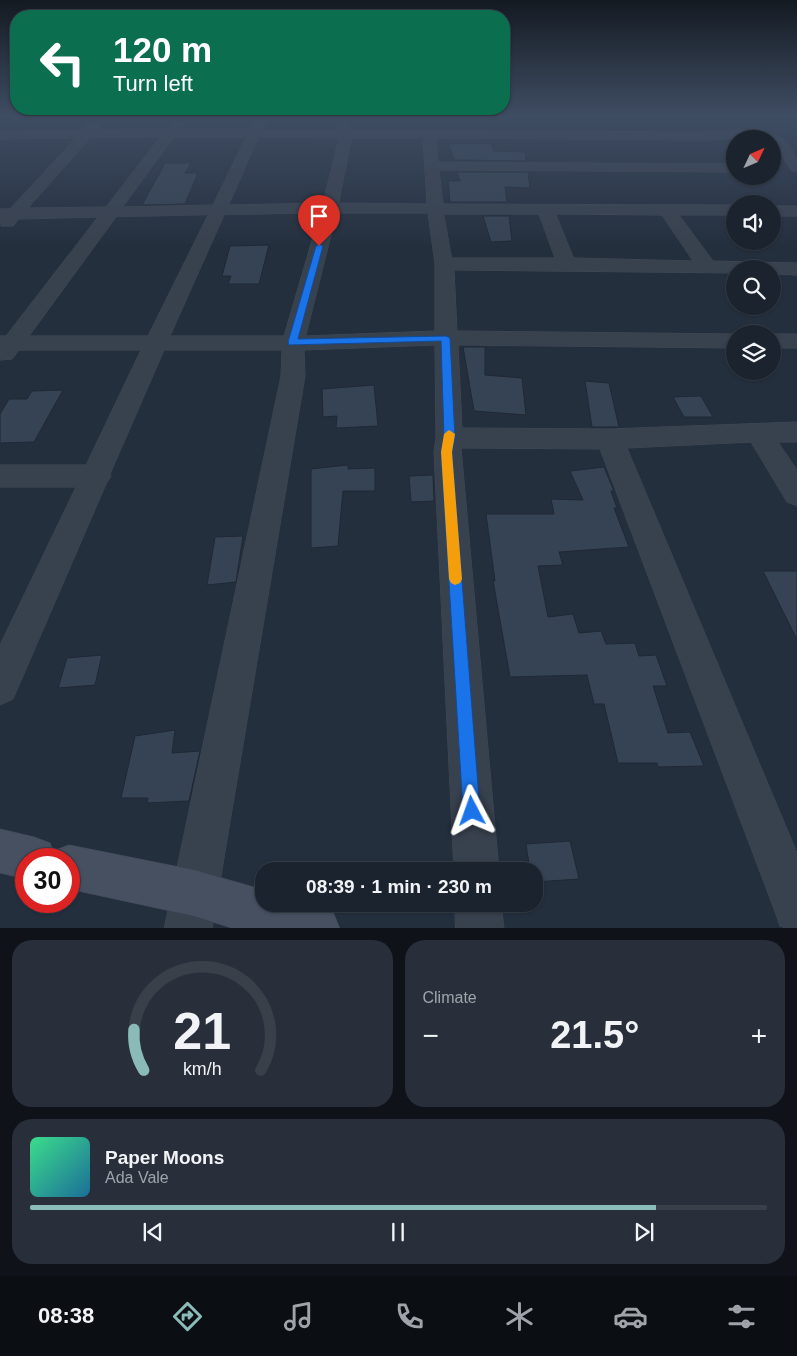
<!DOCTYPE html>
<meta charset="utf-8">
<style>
body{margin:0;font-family:Arial,sans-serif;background:#282f3a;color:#f1f3f6;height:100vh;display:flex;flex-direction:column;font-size:19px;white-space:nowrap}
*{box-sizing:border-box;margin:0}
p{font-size:16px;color:#a0a4aa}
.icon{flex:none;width:28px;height:28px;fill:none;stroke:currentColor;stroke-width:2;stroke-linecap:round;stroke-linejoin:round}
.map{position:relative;height:928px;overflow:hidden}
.panel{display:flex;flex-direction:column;gap:12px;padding:12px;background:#0f1319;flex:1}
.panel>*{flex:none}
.hud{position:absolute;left:10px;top:10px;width:500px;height:105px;border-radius:20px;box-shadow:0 1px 4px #0004,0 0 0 1px #39404a;background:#0b6e4f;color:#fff;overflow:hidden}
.needle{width:32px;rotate:46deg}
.tools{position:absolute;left:726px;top:130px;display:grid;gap:10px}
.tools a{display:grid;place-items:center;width:55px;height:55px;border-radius:50%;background:#1b232e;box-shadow:0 1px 4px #0004,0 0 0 1px #39404a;font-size:25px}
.speed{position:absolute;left:15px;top:848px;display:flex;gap:10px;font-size:25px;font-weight:700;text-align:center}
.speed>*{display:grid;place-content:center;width:65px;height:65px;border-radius:50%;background:#1b232e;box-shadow:0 1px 4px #0004,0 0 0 1px #39404a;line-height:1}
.speed .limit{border:8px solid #d22;background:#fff;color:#111}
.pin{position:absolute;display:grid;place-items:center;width:42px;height:42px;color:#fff;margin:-51px -21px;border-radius:50% 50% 50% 0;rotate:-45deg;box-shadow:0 0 5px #0007}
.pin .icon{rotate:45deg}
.me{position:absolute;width:55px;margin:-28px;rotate:356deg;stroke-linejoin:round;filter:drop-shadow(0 0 4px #0008)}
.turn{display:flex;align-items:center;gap:18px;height:105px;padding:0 20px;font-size:22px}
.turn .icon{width:65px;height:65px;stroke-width:2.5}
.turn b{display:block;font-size:35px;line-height:42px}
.big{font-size:38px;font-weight:700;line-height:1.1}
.panel .widget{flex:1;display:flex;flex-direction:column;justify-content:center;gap:8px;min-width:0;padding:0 18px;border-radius:20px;background:#282f3a}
.panel .dial{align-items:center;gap:0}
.dial svg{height:130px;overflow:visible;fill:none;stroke:#39404a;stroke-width:7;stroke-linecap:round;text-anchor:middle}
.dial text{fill:#f1f3f6;stroke:none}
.song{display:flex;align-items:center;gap:15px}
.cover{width:60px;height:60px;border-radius:8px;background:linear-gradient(135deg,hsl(150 70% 55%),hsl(200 70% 35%))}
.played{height:5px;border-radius:2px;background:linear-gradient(90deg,#8bbbb9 85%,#39404a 85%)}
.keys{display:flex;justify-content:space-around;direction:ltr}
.heat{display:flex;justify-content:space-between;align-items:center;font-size:28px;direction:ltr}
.panel .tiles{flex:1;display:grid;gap:12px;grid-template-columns:1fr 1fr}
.widget:last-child{grid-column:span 2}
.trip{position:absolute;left:255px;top:862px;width:288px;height:50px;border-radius:20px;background:#1b232e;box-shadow:0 1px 4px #0004,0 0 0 1px #39404a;font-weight:700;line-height:50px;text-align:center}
.tab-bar{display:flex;height:80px;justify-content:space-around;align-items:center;background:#0b0e12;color:#a0a4aa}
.tab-bar .icon{width:35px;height:35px}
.tab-bar .current{color:#8bbbb9}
.tab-bar b{font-size:22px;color:#f1f3f6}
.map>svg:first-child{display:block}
.building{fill:#364354;stroke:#1f2835}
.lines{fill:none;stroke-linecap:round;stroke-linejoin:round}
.street-casing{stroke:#414a57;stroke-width:1}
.secondary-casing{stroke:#414a57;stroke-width:1}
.street{fill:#38414e;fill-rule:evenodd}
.secondary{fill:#465061;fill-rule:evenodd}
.route{fill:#1a73e8;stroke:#114b97}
.slow{fill:#f59e0b}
</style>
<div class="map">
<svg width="797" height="929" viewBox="0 0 797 929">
<rect width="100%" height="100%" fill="#242f3e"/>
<g class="building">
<polygon points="491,143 494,151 525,152 526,161 454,160 449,144"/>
<polygon points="165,163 191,163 185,173 198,173 185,204 142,205"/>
<polygon points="457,172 528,172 530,188 505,187 507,202 450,202 448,181 460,181"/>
<polygon points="483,216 509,216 512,241 491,242"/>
<polygon points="269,245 259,284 228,284 231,276 222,276 230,246"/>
<polygon points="463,347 485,347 485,375 522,378 526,415 474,411"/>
<polygon points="585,381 609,383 619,427 592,427"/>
<polygon points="374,385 378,426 336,428 337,416 323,417 322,389"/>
<polygon points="63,390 34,442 0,443 0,414 9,399 27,399 32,391"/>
<polygon points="701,396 713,417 684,417 673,397"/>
<polygon points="348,465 348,469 375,468 375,491 343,491 338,546 311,548 311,469"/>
<polygon points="604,467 614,491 611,491 617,508 614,508 629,547 559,552 563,565 538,566 548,617 573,614 579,633 601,631 606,644 635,643 639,656 656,655 667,686 653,686 668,733 690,732 704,766 658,767 657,763 618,763 604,704 594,704 587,675 510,677 493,581 495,581 486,514 554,514 551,499 583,500 570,471"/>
<polygon points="433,475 434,501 411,502 409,476"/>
<polygon points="243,536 236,582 207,585 215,537"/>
<polygon points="763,571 797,571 797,640"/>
<polygon points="102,655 95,685 58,688 67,658"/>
<polygon points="175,730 172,753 200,751 189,801 147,803 148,798 121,798 135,736"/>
<polygon points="570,841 579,879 534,882 534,871 530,871 526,844"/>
</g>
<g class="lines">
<defs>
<g id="street">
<path d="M258 117H265L267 120 263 130H338L336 117H348L351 130 703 132 760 129 767 133 760 137 703 140 436 138 438 162 735 164V172L439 170 443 204 735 205V215H679L713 261 797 263V275L772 274V269H735V273L454 270 457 331 735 334V348L458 345 462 428 610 429 797 422V442H778L797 470V506L787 502 751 442 627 448 797 853V929H788L780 926 774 909 600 449 461 448 499 871H454L434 452 436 438 435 345 304 350 305 376 212 929H164L281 376 282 350H164L110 474 111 476 106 484 13 699 0 705V645L76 487H0V465H86L141 350H19L12 359 0 360V336H6L98 217 19 219 13 226H1L0 209H10L76 138 0 139V131L83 130 89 123 94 122 100 126 98 130 167 129 173 120 178 119 184 123 180 129H250ZM160 137 106 207 28 208 90 138ZM174 137H246L213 205 123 207ZM259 137 339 138 323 203 229 205ZM352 138H423L427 204 339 203ZM320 213 284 336H170L224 215ZM337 213H428L435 264V331L306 336ZM444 214H539L555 258H452ZM556 214 662 215 693 261 574 258ZM208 215 148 336H29L116 217Z"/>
<path d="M772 135C792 140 797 154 797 172L792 171 778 149 772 145V139H765Z"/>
<rect x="772" y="206" width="25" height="10"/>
<rect x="772" y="334" width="25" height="14"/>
<polygon points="455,904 501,904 504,929 456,929"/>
</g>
<polygon id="secondary" points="0,829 34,837 50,843 53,851 69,845 194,870 264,890 264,904 311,904 333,912 340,929 235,929 194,916 69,889 69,859 26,859 26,879 0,873"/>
</defs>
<use href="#street" class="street-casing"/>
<use href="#secondary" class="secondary-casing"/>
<use href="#street" class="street"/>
<use href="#secondary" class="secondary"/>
</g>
<linearGradient id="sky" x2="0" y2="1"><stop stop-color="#141a22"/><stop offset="0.47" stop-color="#3f4d63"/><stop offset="1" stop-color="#3f4d63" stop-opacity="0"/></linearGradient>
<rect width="797" height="247" fill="url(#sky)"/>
<polygon class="route" points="319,244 323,246 298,339 446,336 450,338 455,438 452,452 480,811 478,818 472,820 465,818 463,811 441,452 444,438 441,341 289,345 288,342 316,246"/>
<polygon class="slow" points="449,430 455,434 452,452 462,579 460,583 455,585 451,583 449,579 441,452 444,434"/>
</svg>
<div class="tools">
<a><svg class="needle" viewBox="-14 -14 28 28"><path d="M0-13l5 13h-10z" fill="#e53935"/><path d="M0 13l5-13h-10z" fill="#a0a4aa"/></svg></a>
<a><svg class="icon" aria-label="sound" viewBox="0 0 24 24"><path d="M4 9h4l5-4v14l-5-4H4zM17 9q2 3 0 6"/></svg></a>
<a><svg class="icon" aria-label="search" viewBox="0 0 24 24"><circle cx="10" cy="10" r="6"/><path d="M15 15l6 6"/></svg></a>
<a><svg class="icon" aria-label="layers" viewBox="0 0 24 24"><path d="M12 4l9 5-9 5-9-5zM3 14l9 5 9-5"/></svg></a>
</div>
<div class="speed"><div class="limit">30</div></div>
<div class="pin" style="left:319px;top:246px;background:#d93025"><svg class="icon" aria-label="arrive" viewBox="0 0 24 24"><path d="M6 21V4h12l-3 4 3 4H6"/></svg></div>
<svg class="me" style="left:472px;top:811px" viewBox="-20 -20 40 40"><path d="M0-17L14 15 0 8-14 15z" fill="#1a73e8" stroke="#fff" stroke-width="4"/></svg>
<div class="trip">08:39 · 1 min · 230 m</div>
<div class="hud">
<div class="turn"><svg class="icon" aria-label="left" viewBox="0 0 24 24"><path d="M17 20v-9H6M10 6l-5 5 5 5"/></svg><div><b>120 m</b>Turn left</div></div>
</div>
</div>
<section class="panel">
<div class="tiles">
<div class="widget dial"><svg viewBox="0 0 100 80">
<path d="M14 69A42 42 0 1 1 86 69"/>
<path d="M14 69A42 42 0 0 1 8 44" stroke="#8bbbb9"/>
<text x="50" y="56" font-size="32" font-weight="700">21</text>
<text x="50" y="72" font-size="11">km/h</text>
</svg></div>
<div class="widget"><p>Climate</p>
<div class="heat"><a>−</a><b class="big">21.5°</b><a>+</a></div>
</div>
<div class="widget">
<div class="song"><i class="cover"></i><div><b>Paper Moons</b><p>Ada Vale</p></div></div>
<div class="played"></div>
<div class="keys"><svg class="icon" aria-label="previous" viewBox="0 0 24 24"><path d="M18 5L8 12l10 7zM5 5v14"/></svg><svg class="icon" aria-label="pause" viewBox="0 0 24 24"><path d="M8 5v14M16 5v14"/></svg><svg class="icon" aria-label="next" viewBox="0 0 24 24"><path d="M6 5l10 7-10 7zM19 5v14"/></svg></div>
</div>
</div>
</section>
<nav class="tab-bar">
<b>08:38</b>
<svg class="icon current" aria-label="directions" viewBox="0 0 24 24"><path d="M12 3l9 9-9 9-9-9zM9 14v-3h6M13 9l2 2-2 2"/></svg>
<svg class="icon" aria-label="music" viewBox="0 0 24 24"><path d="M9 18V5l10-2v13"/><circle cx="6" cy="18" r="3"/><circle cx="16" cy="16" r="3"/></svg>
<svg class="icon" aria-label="phone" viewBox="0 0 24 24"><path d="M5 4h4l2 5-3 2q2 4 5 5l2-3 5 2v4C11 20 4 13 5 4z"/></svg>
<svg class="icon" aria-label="climate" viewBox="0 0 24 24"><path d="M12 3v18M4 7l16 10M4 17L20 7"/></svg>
<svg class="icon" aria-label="car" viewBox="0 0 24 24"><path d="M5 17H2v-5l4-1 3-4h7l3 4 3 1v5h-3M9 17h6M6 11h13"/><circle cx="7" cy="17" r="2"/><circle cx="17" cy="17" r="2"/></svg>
<svg class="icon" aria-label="filters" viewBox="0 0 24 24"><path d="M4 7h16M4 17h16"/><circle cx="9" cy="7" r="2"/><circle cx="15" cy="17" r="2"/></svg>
</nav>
